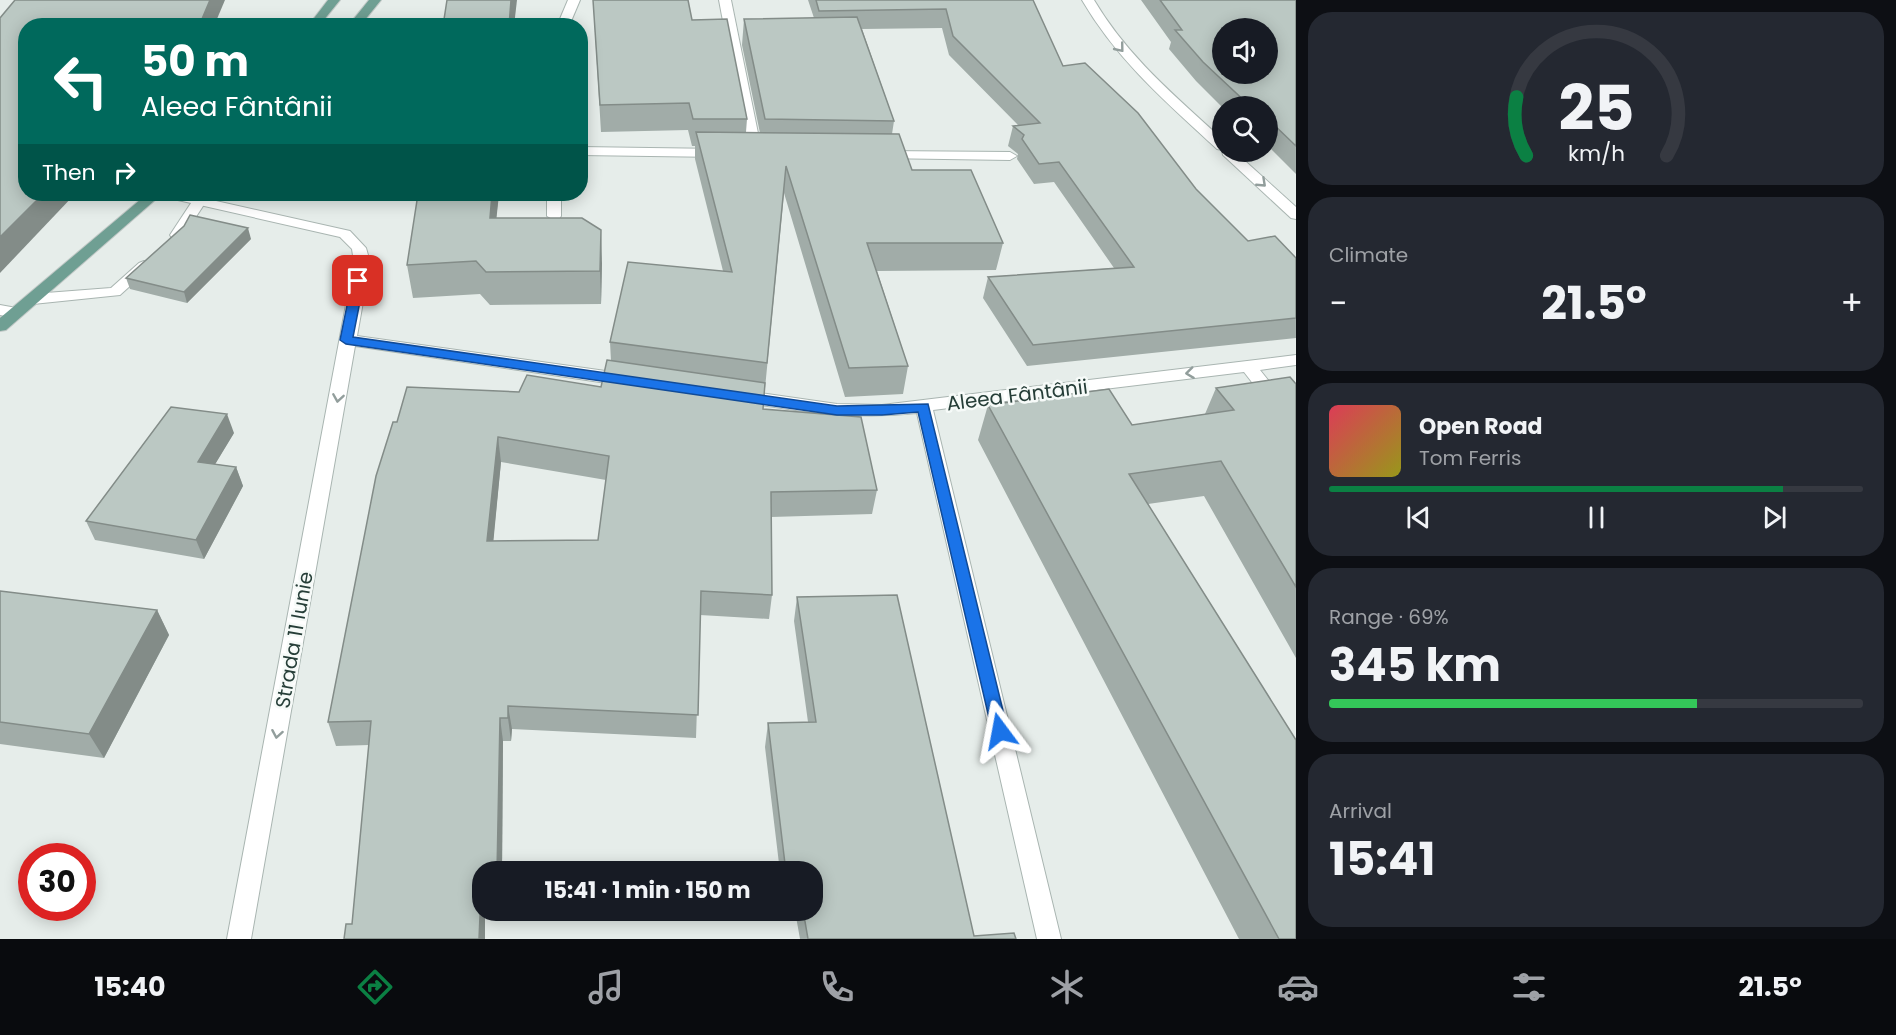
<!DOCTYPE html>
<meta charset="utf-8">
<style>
body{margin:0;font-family:Poppins,sans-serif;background:#242831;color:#f1f3f6;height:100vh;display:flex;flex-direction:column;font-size:22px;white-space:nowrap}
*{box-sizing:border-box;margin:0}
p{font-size:20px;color:#9ea1a6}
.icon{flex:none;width:33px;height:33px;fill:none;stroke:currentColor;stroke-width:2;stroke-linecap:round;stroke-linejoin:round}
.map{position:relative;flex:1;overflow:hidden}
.panel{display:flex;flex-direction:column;gap:12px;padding:12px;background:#0d0f14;width:600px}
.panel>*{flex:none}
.banner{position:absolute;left:18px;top:18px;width:570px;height:183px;border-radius:24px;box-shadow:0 3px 15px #0003;background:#00695c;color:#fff;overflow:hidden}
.buttons{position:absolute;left:1212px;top:18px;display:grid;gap:12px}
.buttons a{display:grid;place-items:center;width:66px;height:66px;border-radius:50%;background:#171b24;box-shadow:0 3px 15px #0003;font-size:30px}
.speed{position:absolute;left:18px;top:843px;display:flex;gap:12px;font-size:30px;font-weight:700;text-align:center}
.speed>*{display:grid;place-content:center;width:78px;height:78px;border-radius:50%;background:#171b24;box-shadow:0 3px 15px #0003;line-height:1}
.speed .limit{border:9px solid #d22;background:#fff;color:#111}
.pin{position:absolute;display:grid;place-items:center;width:51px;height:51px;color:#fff;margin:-26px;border-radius:12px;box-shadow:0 3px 9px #0006}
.me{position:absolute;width:66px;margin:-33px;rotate:347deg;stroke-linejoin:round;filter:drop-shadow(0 0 4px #0008)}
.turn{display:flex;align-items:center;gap:21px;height:126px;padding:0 24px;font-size:27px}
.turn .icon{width:78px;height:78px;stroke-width:2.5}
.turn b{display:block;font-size:42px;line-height:51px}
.then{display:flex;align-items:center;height:57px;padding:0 24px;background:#0003;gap:12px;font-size:22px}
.big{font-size:45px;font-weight:700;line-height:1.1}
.panel .tile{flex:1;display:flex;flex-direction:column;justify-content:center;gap:9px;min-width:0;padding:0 21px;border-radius:24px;background:#242831}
.panel .dial{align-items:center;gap:0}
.dial svg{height:156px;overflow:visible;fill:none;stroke:#363941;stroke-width:7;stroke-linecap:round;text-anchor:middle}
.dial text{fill:#f1f3f6;stroke:none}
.song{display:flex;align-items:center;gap:18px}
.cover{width:72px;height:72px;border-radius:9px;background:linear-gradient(135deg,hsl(350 70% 55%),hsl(60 70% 35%))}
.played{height:6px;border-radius:3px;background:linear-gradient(90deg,#0b8043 85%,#363941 85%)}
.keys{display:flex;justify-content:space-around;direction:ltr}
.heat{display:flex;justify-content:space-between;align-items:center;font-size:33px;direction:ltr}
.charge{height:9px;border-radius:4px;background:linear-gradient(90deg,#34c759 69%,#363941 0)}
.trip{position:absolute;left:472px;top:861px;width:351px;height:60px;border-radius:24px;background:#171b24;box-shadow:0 3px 15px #0003;font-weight:700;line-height:60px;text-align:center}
.tab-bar{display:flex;height:96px;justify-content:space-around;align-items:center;background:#090b0e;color:#9ea1a6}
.tab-bar .icon{width:42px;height:42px}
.tab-bar .on{color:#0b8043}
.tab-bar b{font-size:27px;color:#f1f3f6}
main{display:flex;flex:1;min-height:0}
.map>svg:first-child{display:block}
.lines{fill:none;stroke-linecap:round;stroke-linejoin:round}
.service-casing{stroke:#a9b5b1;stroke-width:2}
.minor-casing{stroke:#a9b5b1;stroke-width:2}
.primary-casing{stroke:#c2c9c7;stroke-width:2}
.service{fill:#fff;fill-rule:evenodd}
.minor{fill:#fff;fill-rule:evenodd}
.primary{fill:#6f9f93;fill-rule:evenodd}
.wall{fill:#a1aca8;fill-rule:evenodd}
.shaded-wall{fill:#838c88}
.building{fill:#bbc8c3;stroke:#838c88;stroke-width:1.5;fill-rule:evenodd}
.oneway{stroke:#929e9c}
.route{fill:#1a73e8;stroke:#114b97;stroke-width:1.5}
.labels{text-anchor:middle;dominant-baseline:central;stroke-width:5;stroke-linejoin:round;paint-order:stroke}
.street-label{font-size:20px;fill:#263e38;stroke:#f6faf8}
</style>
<main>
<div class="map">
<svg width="1296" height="939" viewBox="0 0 1296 939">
<rect width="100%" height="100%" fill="#e6edea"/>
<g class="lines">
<defs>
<g id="service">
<polygon points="568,0 580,0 569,26 557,26"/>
<polygon points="719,0 731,0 762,153 755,157 748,153"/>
<polygon points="580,147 720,149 727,153 720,157 580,155"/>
<polygon points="883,151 1010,152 1017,156 1010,160 878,158 876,155 878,152"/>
<polygon points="547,194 561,194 561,216 559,219 554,220 547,216"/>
<polygon points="200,196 207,200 182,238 177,239 172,238 170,235 195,197"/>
<polygon points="144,261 152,266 120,295 33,304 25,299 33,294 111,288 139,263"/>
<polygon points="0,305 22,309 24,312 16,317 0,315"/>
</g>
<g id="minor">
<path d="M1082 0H1094C1127 56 1175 96 1222 139V150L1217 149C1167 103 1117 60 1082 0Z"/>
<polygon points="1222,150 1235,152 1296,207 1296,219 1291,218 1223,155"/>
<polygon points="162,194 185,194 350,231 366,248 370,262 357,336 627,374 633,376 635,380 633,384 627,386 355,346 251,939 227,939 354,262 352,249 340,237 169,198"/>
<path d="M1296 355V365L1260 370 1296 415V433L1290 431 1244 372 933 410 1061 939H1037L917 413C855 420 801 411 740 402L734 400 732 396 734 392 740 390 837 404 882 405Z"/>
</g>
<g id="primary">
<polygon points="328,0 340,0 319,26 308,26"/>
<polygon points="369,0 381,0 360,26 348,26"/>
<polygon points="147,194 162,194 6,330 0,331 0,318"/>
</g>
</defs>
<use href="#service" class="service-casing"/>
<use href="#minor" class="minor-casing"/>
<use href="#primary" class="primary-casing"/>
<use href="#service" class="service"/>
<use href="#minor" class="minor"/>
<use href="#primary" class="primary"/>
</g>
<g class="wall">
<path d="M593 0 692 20 747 119 746 132 760 133 742 45 744 19 814 18 808 0H1033L1063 66 1196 189 1248 241 1296 258V338L1027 366 983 298 988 277 1114 268 1054 182 1034 184 1017 159 1018 154 1008 146 1013 126 1018 125 949 55 942 28 862 29 894 121 892 134 912 170 1003 243 996 270 877 271 908 366 903 394 845 397 784 193 763 409 877 490 872 514 771 517 772 595 769 619 700 615 696 738 512 729 511 741H503L502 872H483V910H501V912L352 924 369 745 336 746 328 722 397 422 519 392 601 387 611 361 610 342 723 271 695 159V146H692L688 130 601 132ZM501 462 606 480 598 540 493 541Z"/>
<polygon points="1141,0 1296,0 1296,174 1268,146 1268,106 1222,107 1196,81 1169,49 1171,42"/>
<polygon points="499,194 496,218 602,263 601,304 490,305 480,294 413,298 407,265"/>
<polygon points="251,239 187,303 130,289 126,278"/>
<polygon points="1296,384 1296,658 1204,496 1148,504 1296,939 1239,939 978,440 988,405 1132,425 1205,414 1216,388"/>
<polygon points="234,433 215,464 236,467 243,486 204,559 95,540 86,521"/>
<polygon points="0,591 157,610 169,635 104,758 0,744"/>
<polygon points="797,597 974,936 1016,939 800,939 795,911 784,910 813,910 813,872 780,872 765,747 768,723 808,722 794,621"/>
</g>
<g class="shaded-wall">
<polygon points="210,0 225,0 214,26 199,26"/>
<polygon points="511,0 517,0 514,26 509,26"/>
<polygon points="43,194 75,194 0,273 0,237"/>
<polygon points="492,194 499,194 493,251 490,218"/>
<polygon points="248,228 251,239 187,303 184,292"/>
<polygon points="601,230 602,263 601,304 600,271"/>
<polygon points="227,414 234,433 205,481 198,462"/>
<polygon points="498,437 501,462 491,566 487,541"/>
<polygon points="236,467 243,486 204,559 196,540"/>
<polygon points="157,610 169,635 104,758 89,734"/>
<polygon points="508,706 512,729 511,741 508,718"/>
<polygon points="500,718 503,741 502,872 497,872"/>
<polygon points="481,893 483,903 483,910 485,910 485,939 479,939"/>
</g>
<g class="building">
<polygon points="15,0 210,0 199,26 26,26 26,194 43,194 0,237 0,18"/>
<polygon points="447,0 511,0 509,26 443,26"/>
<polygon points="593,0 688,0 692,20 727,19 747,119 693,119 689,103 600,105"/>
<polygon points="816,0 1033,0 1063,66 1085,63 1138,113 1196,189 1248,241 1275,236 1296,258 1296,318 1033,345 988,277 1134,267 1059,162 1039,164 1022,139 1024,135 1013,126 1040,123 953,36 946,9 819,11"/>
<path d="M1160 0H1296V146L1268 119V106H1250L1203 62 1175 30H1182ZM1222 28H1268V74H1222Z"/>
<polygon points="857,17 894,121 765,119 744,19"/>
<polygon points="696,132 899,134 912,170 971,170 1003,243 867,243 908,366 849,368 786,166 767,363 610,342 628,262 732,272"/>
<polygon points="418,194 492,194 490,218 582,218 601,230 600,271 486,272 476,261 407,265"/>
<polygon points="190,215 248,228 184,292 126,278 184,226"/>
<path d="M607 360 765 383 763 409 861 417 877 490 771 492 772 595 701 591 698 715 508 706V718H500L497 872H483V893H481L479 939H344L346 924H352L371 721 328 722 376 476 393 422H397L407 387 519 392 527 375 601 387ZM498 437 609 456 598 540 487 541Z"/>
<polygon points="1290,377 1296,384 1296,587 1221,461 1129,474 1296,740 1296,939 1279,939 988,405 1109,389 1132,425 1234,410 1216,388"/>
<polygon points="171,407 227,414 198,462 236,467 196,540 86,521"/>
<polygon points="0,591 157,610 89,734 0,722"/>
<polygon points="897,595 974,936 1014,933 1016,939 808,939 803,910 813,910 813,872 786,872 768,723 816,722 797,597"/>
</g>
<defs><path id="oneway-chevron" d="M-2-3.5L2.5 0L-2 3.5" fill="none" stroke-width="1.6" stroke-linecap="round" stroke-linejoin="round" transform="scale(1.5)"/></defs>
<g class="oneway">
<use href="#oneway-chevron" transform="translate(1120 48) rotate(51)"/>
<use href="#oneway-chevron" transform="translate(1262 183) rotate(43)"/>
<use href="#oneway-chevron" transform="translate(1190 373) rotate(173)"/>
<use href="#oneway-chevron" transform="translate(338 398) rotate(99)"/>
<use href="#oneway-chevron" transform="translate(277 734) rotate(100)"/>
</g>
<polygon class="route" points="358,278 364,281 353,337 837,406 928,404 1008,731 1006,736 1000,738 994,736 992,731 918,412 882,415 837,415 346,344 340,340 352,281"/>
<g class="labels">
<g class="street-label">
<text transform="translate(1017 395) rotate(-7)">Aleea Fântânii</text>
<text transform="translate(294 640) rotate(-80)">Strada 11 Iunie</text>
</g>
</g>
</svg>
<div class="buttons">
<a><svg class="icon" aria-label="sound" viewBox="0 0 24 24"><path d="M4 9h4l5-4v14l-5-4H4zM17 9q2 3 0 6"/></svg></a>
<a><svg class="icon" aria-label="search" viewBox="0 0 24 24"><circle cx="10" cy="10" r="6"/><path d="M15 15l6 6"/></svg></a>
</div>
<div class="speed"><div class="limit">30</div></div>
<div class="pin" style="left:358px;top:281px;background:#d93025"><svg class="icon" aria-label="arrive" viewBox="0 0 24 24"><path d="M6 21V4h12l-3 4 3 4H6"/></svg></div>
<svg class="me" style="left:1000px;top:731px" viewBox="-20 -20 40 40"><path d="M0-17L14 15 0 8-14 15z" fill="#1a73e8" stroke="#fff" stroke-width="4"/></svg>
<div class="trip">15:41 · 1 min · 150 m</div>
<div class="banner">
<div class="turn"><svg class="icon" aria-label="left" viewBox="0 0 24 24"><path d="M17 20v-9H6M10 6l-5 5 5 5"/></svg><div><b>50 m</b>Aleea Fântânii</div></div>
<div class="then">Then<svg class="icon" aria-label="right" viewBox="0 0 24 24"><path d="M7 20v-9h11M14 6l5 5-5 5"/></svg></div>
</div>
</div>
<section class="panel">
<div class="tile dial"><svg viewBox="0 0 100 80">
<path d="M14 69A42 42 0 1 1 86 69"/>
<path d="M14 69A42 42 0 0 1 9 39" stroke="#0b8043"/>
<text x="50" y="56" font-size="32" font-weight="700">25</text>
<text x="50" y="72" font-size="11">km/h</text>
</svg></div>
<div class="tile"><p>Climate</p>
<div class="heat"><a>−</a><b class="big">21.5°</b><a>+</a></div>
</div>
<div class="tile">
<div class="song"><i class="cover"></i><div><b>Open Road</b><p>Tom Ferris</p></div></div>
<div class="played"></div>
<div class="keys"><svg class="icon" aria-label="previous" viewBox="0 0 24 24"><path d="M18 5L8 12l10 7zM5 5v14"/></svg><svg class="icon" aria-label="pause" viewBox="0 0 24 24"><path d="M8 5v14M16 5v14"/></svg><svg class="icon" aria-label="next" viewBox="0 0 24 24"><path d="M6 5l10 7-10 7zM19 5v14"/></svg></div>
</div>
<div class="tile"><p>Range · 69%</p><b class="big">345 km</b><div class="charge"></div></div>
<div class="tile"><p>Arrival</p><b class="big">15:41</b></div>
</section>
</main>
<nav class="tab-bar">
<b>15:40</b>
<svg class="icon on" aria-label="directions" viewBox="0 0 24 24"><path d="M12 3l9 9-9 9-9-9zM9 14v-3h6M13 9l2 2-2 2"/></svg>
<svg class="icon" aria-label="music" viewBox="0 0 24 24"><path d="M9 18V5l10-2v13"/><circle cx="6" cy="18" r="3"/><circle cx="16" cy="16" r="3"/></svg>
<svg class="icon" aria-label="phone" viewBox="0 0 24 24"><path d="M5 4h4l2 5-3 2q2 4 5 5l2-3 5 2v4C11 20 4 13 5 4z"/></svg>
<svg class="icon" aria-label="climate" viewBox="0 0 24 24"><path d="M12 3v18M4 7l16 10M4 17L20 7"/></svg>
<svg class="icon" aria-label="car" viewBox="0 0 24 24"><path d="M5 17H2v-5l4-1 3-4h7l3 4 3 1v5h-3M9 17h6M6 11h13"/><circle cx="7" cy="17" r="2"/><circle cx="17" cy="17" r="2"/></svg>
<svg class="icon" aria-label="filters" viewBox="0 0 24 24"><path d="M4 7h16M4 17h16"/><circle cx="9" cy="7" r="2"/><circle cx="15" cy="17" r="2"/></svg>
<b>21.5°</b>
</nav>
